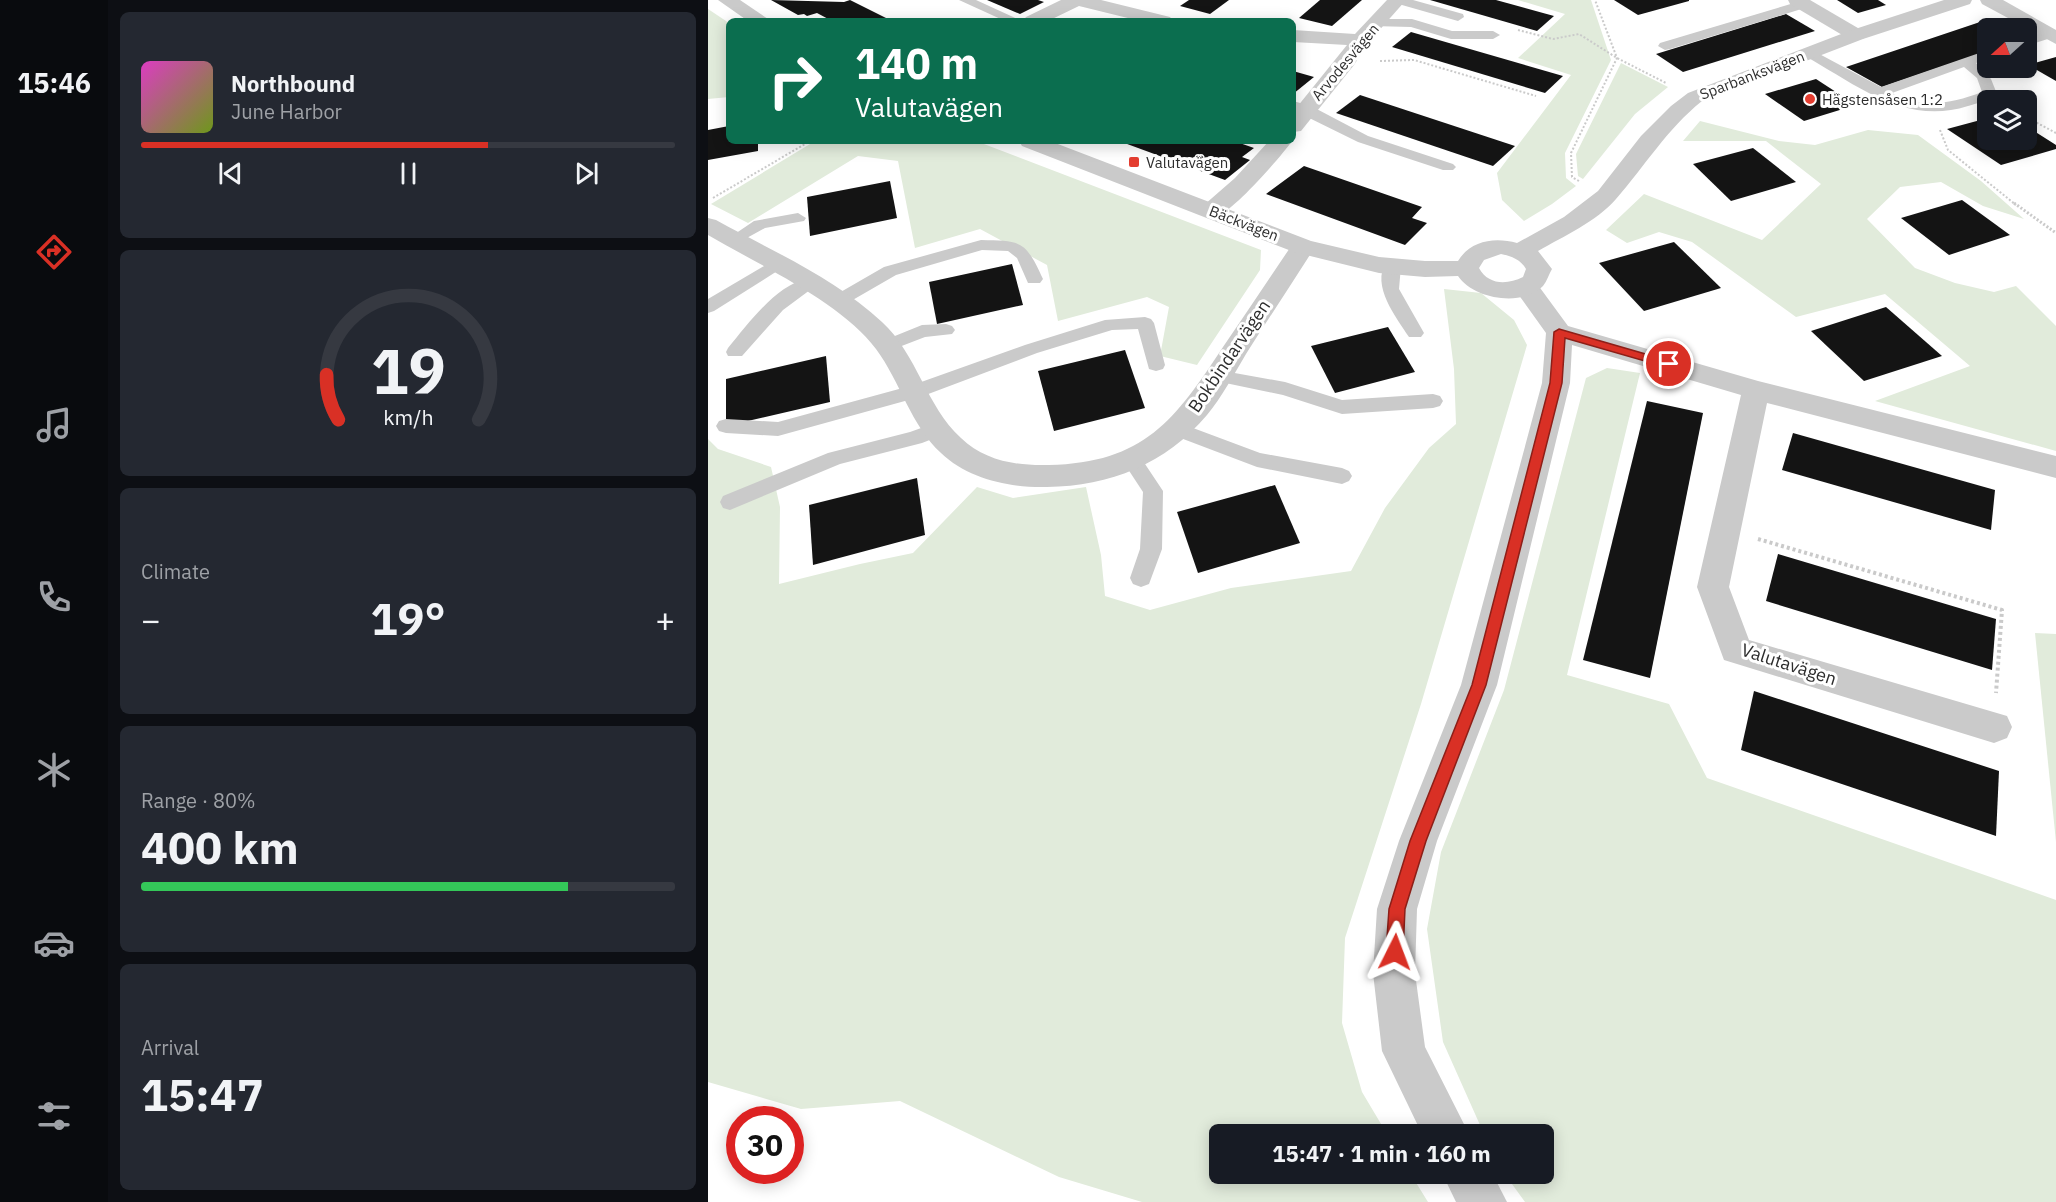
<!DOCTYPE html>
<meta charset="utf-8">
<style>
body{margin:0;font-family:"IBM Plex Sans",sans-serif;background:#242831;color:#f1f3f6;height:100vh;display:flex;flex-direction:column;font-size:22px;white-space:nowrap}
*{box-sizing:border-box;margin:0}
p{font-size:20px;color:#9ea1a6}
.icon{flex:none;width:33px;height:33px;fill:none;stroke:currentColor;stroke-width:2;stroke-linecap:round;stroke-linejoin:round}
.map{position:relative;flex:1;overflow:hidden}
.sheet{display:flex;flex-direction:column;gap:12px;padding:12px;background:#0d0f14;width:600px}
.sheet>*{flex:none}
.top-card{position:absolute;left:18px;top:18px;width:570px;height:126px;border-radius:9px;box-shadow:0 3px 15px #0003;background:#0b6e4f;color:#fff;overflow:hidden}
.needle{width:39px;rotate:249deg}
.buttons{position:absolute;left:1269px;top:18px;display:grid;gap:12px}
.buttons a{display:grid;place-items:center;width:60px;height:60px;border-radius:9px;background:#171b24;box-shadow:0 3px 15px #0003;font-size:30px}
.speed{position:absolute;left:18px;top:1106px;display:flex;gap:12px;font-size:30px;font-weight:700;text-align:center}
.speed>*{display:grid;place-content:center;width:78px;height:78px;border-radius:50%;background:#171b24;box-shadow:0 3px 15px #0003;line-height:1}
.speed .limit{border:9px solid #d22;background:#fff;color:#111}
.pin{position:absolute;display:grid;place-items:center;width:51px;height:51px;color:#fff;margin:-26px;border:3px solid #fff;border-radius:50%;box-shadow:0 2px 6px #0007}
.me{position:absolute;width:66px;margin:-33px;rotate:3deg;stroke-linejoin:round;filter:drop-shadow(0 0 4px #0008)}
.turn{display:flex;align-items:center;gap:21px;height:126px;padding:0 30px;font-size:27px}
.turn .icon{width:78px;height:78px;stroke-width:2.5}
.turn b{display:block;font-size:42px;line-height:51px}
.big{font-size:45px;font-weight:800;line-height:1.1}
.sheet .card{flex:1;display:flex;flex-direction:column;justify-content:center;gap:9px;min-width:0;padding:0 21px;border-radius:9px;background:#242831}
.sheet .dial{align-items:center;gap:0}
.dial svg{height:156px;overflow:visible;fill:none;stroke:#363941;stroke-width:7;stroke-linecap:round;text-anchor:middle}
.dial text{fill:#f1f3f6;stroke:none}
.song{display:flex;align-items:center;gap:18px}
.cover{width:72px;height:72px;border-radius:9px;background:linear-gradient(135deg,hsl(310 70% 55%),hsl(80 70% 35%))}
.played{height:6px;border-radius:3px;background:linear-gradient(90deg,#d93025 65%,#363941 65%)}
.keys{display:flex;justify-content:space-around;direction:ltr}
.heat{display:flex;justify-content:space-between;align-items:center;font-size:33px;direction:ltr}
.charge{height:9px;border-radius:4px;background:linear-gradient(90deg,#34c759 80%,#363941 0)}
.trip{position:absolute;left:501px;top:1124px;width:345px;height:60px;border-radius:9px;background:#171b24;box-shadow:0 3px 15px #0003;font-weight:800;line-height:60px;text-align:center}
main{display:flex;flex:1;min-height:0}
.menu{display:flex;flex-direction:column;width:108px;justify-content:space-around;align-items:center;background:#090b0e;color:#9ea1a6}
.menu .icon{width:42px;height:42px}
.menu .selected{color:#d93025}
.menu b{font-size:27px;color:#f1f3f6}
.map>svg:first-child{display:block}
.green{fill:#e1ebdb}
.building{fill:#141414}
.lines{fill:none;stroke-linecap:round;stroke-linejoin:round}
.path-far2{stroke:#cacaca;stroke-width:2;stroke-dasharray:2 2;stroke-linecap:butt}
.path-far1{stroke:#cacaca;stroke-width:3;stroke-dasharray:2 2;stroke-linecap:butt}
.path{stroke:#cacaca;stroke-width:4;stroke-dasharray:3 3;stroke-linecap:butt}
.service{fill:#cacaca;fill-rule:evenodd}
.minor{fill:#cacaca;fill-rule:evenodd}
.tertiary{fill:#cacaca;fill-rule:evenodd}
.route{fill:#d93025;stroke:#8d1f18;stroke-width:1.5}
.poi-dot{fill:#e43d30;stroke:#fff;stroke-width:2}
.labels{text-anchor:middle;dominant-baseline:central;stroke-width:6;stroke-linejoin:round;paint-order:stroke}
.far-street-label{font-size:15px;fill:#2d2d2d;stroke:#fff}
.far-poi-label{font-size:15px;fill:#2d2d2d;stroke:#fff;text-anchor:start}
.street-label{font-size:18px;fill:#2d2d2d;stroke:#fff}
</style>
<main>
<nav class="menu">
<b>15:46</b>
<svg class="icon selected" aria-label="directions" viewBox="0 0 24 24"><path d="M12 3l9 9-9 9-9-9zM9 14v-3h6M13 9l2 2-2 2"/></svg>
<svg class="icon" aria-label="music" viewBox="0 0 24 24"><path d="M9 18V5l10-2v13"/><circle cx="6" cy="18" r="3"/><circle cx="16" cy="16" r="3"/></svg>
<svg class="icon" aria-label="phone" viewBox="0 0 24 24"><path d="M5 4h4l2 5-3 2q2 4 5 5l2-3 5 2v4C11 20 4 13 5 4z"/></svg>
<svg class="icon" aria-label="climate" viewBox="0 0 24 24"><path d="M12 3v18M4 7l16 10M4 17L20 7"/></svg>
<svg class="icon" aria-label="car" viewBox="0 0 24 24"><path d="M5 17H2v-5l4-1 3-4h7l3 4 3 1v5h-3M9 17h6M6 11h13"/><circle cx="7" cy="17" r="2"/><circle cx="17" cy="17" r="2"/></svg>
<svg class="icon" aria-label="filters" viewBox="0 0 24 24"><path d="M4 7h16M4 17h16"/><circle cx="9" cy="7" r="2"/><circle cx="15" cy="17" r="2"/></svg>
</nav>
<section class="sheet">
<div class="card">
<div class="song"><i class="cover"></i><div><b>Northbound</b><p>June Harbor</p></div></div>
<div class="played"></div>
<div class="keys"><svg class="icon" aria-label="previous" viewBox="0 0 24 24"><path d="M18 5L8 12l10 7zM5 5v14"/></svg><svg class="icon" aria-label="pause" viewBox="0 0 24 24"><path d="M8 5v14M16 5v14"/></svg><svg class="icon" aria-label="next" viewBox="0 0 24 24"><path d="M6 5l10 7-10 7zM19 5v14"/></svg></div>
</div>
<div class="card dial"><svg viewBox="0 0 100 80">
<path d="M14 69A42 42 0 1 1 86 69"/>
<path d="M14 69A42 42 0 0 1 8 46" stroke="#d93025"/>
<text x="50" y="56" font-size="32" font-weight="700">19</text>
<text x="50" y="72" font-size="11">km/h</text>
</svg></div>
<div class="card"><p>Climate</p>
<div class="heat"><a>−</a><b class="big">19°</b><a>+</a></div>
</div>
<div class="card"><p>Range · 80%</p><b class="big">400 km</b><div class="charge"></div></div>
<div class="card"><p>Arrival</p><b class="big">15:47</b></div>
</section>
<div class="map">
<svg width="1348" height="1202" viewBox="0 0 1348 1202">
<rect width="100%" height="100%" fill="#fff"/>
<g class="green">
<polygon points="810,0 883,0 903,60 857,153 858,178 868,186 844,204 816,221 794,200 789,173 863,75 810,58 857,14"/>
<polygon points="0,9 21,23 21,97 0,99"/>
<polygon points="913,63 960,87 927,114 875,179 870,176 868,154"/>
<polygon points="992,121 1071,141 1107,145 1160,130 1210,135 1273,181 1316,219 1275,206 1233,182 1192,187 1159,219 1207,268 1247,283 1286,292 1308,286 1348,326 1348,451 1167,401 1262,366 1177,294 1088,317 984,242 951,232 919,243 898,230 936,194 1054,240 1113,184 1058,141 975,141"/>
<polygon points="107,141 268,141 553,250 552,270 489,365 452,356 461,307 439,297 350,321 339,265 272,229 207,248 190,161 150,156 40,223 3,204"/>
<polygon points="736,289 773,293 806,320 819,345 713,704 637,938 634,1023 654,1092 679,1134 512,1134 512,1173 702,1173 720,1202 434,1202 351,1177 192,1101 93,1109 0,1082 0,439 10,449 63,467 72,507 71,584 152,564 205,553 269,487 305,498 378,487 393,555 397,596 442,610 523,588 643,571 677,508 721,448 748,424 746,369"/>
<polygon points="899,368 932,373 859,675 961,704 999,778 1348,900 1348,1202 817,1202 796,1173 836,1173 836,1134 776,1134 735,1042 719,929 733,852 796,690 878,378"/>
<polygon points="1327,633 1348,634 1348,842"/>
</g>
<g class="building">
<polygon points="63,0 136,2 142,0 184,21 124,21 109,13 99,16 96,14 90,15"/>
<polygon points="279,0 330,0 336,2 312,14"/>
<polygon points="481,0 521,0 502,14 472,6"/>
<polygon points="612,0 654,0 624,26 591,18"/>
<polygon points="722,0 788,0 846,16 829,31"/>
<polygon points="906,0 981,0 981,1 930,15"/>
<polygon points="1129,0 1170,0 1178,5 1150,13"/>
<polygon points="1078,14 1107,31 975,72 948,54"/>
<polygon points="1272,22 1285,28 1280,28 1280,51 1174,87 1138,67"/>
<polygon points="703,32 855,76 837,93 684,47"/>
<polygon points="1348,57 1348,81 1320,65"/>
<polygon points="585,71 606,77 585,94"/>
<polygon points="1108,79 1148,105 1096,121 1057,94"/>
<polygon points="652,95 807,146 785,166 628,113"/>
<polygon points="1280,118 1280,140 1318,140 1318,126 1348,145 1348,149 1293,165 1239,129"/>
<polygon points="21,126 21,141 50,141 50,151 0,160 0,130"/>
<polygon points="411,141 526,141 546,148 534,157 542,160 517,180"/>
<polygon points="1045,148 1088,182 1023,201 985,164"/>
<polygon points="596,166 714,207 704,218 719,223 697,245 558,194"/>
<polygon points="182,181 189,218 102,236 99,197"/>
<polygon points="1254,200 1302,235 1241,255 1193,218"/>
<polygon points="966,242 1013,288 936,311 891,263"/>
<polygon points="304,264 315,305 229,324 221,282"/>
<polygon points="1178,307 1234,356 1156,381 1103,331"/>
<polygon points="680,327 707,372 627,393 603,346"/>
<polygon points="417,350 437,408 346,431 330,371"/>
<polygon points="118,356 122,402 18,426 18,379"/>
<polygon points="939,401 995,413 942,678 875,660"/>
<polygon points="1085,433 1287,490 1283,530 1074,470"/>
<polygon points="209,478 217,535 105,565 101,505"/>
<polygon points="567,485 592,543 490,573 469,512"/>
<polygon points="1070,554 1288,619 1284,670 1058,601"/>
<polygon points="1046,691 1291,771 1288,836 1033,750"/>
</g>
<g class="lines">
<g class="path-far2">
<polyline points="810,30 845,39 871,34 909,58 958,83"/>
<polyline points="672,61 706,60 828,96"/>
<polyline points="1318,117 1348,133"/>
<polyline points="1232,130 1240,150 1308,205"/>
<polyline points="871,181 864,177 863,153 909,58 887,0"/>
<polyline points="5,198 102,141"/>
</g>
<polyline class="path-far1" points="1306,203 1348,233"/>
<polyline class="path" points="1050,539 1294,610 1288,693"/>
<g class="service">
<polygon points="251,0 268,0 314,21 297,21"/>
<polygon points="685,0 705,0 755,14 756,17 750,21 687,3"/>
<polygon points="1096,0 1102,4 1100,7 962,49 957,50 950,46 952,43"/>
<polygon points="669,19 704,19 744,31 785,31 792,35 785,39 743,39 703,27 664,26 662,23"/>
<polygon points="1341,30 1348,34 1346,37 1318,46 1318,37"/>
<path d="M1102 49 1173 87 1280 50V59L1268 63 1283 79 1289 94C1283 101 1269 103 1260 106 1197 126 1149 85 1097 56L1095 53 1097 50ZM1256 67 1269 78 1274 92C1242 104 1216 109 1184 93Z"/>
<polygon points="585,101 603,106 660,136 745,164 748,167 745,170 735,170 650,142 585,110"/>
<polygon points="90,213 98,218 96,221 57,228 26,245 18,240 46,221"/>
<path d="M273 240C314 241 317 240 335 279L332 283H320L309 258 300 251 274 250 188 275 136 305H124L121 301 124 297 176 267Z"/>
<polygon points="68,259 74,260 76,264 74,268 6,311 0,313 0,299"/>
<path d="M684 261 690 262 693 266 691 289 716 333 713 337H701C688 317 663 286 678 262Z"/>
<path d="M100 278 106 279 109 283 106 287 75 310 34 356H20L18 352 20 348C41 323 67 286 100 278Z"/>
<polygon points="437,317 443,319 446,323 457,365 455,369 448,371 441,369 430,329 404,330 329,353 215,396 70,436 18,433 11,431 8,426 11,421 18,419 70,422 202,386 317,345 397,320"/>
<polygon points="238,324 244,326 247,330 244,334 217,337 178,352 172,350 169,346 172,342 214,325"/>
<polygon points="510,370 577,382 634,400 725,394 732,396 735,401 732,406 725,408 634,414 575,395 503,380 501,376 503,372"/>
<polygon points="230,422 237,424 240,429 237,434 214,443 132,464 22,510 15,508 12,502 15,496 120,453 202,432"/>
<polygon points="469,422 552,453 634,468 641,471 644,476 641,481 634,484 549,467 462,434 459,429 462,424"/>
<polygon points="424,453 431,455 455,491 454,549 441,584 433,587 425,584 422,578 432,549 435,492 414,460 417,455"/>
</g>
<g class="minor">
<polygon points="353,0 393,0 462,17 465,21 432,21 371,6 340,21 315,21 318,17"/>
<polygon points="679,0 698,0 660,43 646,65 593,131 585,132 585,112 639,45 585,42 585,30 647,34"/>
<polygon points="1080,0 1102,0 1155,31 1158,35 1155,39 1141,39 1082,4"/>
<polygon points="1272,0 1295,0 1348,30 1348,44 1274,4"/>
<path d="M561 141H584C572 158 527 209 510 216 504 218 501 216 496 215L492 210 496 205 527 178Z"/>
<path d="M0 218 8 220C64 251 127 278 174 322 209 354 218 406 253 438 277 461 309 466 341 465 436 463 467 420 515 347 539 312 562 277 586 242L595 240 604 242 607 247C584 283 561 318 538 354 526 374 514 397 499 415 458 464 402 486 339 487 302 488 260 479 233 453 203 426 192 381 168 349 133 302 51 265 0 235Z"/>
<polygon points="818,279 827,281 860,326 1050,381 1348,456 1348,478 1059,403 1021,587 1041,640 1299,716 1304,727 1299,738 1286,743 1016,660 989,587 1033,395 864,345 862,383 789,685 729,841 709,909 707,973 717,1047 761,1134 714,1134 674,1051 665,973 669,909 691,841 753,685 834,383 838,333 805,287 809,281"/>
<polygon points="734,1173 784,1173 799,1202 748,1202"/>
</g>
<g class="tertiary">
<polygon points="10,0 32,0 63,21 40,21"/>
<path d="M1236 0H1264L1262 4 1155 39 994 101C959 129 937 166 908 199 888 222 856 236 830 251L844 269C841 274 839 281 835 286 816 307 766 300 750 276L717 277 671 273 586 252 314 146 311 141H342L603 241 671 257 717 261H750C763 240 787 237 809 243L856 217 890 191 933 136 963 106 980 93 1141 31ZM793 254C804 256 813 260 818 269L815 277C799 285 780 285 771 268L776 260Z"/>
</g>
</g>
<polygon class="route" points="851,329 965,362 966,364 961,368 857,338 854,383 778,685 718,841 697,909 695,952 693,958 687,960 681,958 678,952 681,909 702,841 764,685 842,383 846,332"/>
<g class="poi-dot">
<circle cx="1102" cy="99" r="6"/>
<rect x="420" y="156" width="12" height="12" rx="3"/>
</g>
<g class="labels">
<g class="far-street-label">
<text transform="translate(637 62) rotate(-50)">Arvodesvägen</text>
<text transform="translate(1044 75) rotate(-21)">Sparbanksvägen</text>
<text transform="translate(536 223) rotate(21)">Bäckvägen</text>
</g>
<g class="far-poi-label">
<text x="1114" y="99">Hägstensåsen 1:2</text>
<text x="438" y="162">Valutavägen</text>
</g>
<g class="street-label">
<text transform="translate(521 356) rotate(-56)">Bokbindarvägen</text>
<text transform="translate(1081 664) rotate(18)">Valutavägen</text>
</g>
</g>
</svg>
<div class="buttons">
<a><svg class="needle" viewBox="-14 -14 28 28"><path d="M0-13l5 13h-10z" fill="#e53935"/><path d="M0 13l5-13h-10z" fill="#9ea1a6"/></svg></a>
<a><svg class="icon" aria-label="layers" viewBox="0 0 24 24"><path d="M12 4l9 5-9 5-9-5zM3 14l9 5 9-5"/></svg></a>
</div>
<div class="speed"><div class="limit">30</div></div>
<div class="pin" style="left:961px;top:364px;background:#d93025"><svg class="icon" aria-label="arrive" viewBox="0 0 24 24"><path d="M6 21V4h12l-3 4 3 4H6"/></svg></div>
<svg class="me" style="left:687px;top:952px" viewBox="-20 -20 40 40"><path d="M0-17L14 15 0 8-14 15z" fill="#d93025" stroke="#fff" stroke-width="4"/></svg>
<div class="trip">15:47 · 1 min · 160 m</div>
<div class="top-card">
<div class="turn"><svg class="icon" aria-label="right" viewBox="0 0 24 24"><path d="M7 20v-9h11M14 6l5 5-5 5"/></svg><div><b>140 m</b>Valutavägen</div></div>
</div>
</div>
</main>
